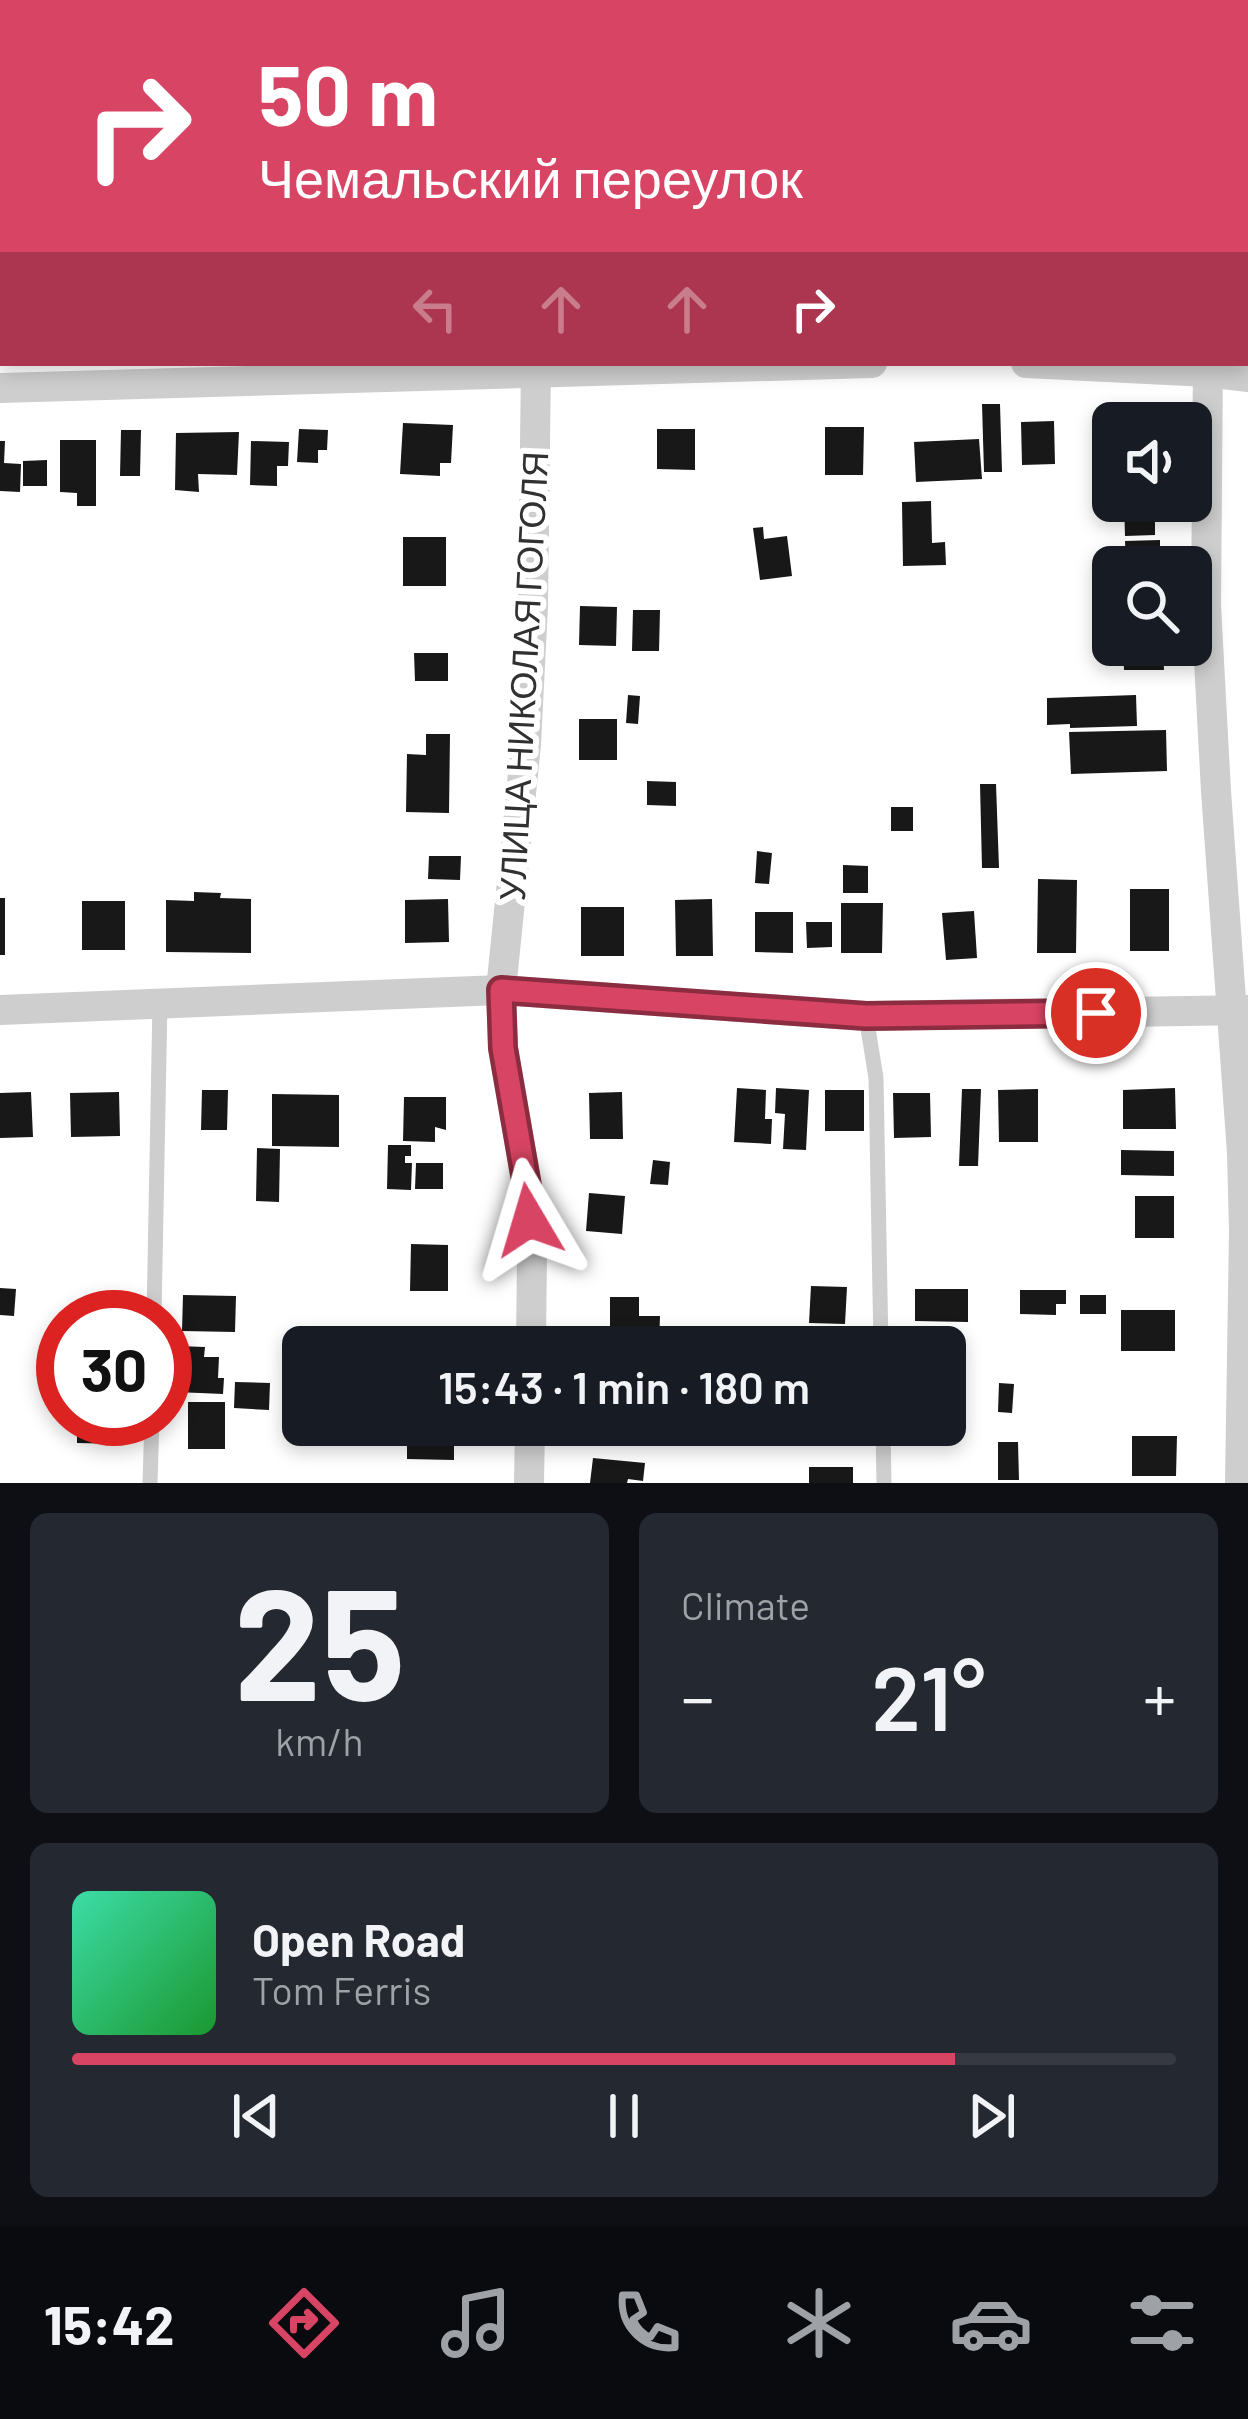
<!DOCTYPE html>
<meta charset="utf-8">
<style>
body{margin:0;font-family:Barlow,sans-serif;background:#242831;color:#f1f3f6;height:100vh;display:flex;flex-direction:column;font-size:45px;white-space:nowrap}
*{box-sizing:border-box;margin:0}
p{font-size:39px;color:#9ea1a6}
.icon{flex:none;width:66px;height:66px;fill:none;stroke:currentColor;stroke-width:2;stroke-linecap:round;stroke-linejoin:round}
.map{position:relative;height:1483px;overflow:hidden}
.side{display:flex;flex-direction:column;gap:30px;padding:30px;background:#0d0f14;flex:1}
.side>*{flex:none}
.hud{position:absolute;left:0px;top:0px;width:1248px;height:366px;box-shadow:0 6px 18px #0003;background:#d84463;color:#fff;overflow:hidden}
.buttons{position:absolute;left:1092px;top:402px;display:grid;gap:24px}
.buttons a{display:grid;place-items:center;width:120px;height:120px;border-radius:18px;background:#171b24;box-shadow:0 6px 18px #0003;font-size:60px}
.speed{position:absolute;left:36px;top:1290px;display:flex;gap:24px;font-size:60px;font-weight:700;text-align:center}
.speed>*{display:grid;place-content:center;width:156px;height:156px;border-radius:50%;background:#171b24;box-shadow:0 6px 18px #0003;line-height:1}
.speed .limit{border:18px solid #d22;background:#fff;color:#111}
.pin{position:absolute;display:grid;place-items:center;width:102px;height:102px;color:#fff;margin:-51px;border:6px solid #fff;border-radius:50%;box-shadow:0 3px 12px #0007}
.me{position:absolute;width:132px;margin:-66px;rotate:353deg;stroke-linejoin:round;filter:drop-shadow(0 0 9px #0008)}
.turn{display:flex;align-items:center;gap:42px;height:252px;padding:0 60px;font-size:54px}
.turn .icon{width:156px;height:156px;stroke-width:2.5}
.turn b{display:block;font-size:84px;line-height:102px}
.lanes{display:flex;align-items:center;height:114px;padding:0 60px;background:#0003;justify-content:center;gap:60px;direction:ltr}
.lanes .off{opacity:.35}
.big{font-size:90px;font-weight:600;line-height:1.1}
.side .widget{flex:1;display:flex;flex-direction:column;justify-content:center;gap:18px;min-width:0;padding:0 42px;border-radius:18px;background:#242831}
.side .dial{align-items:center;gap:0}
.dial b{font-size:156px;line-height:1}
.song{display:flex;align-items:center;gap:36px}
.cover{width:144px;height:144px;border-radius:18px;background:linear-gradient(135deg,hsl(160 70% 55%),hsl(130 70% 35%))}
.played{height:12px;border-radius:6px;background:linear-gradient(90deg,#d84463 80%,#363941 80%)}
.keys{display:flex;justify-content:space-around;direction:ltr}
.heat{display:flex;justify-content:space-between;align-items:center;font-size:66px;direction:ltr}
.side .tiles{flex:1;display:grid;gap:30px;grid-template-columns:1fr 1fr}
.widget:last-child{grid-column:span 2}
.trip{position:absolute;left:282px;top:1326px;width:684px;height:120px;border-radius:18px;background:#171b24;box-shadow:0 6px 18px #0003;font-weight:600;line-height:120px;text-align:center}
.tabs{display:flex;height:192px;justify-content:space-around;align-items:center;background:#090b0e;color:#9ea1a6}
.tabs .icon{width:84px;height:84px}
.tabs .current{color:#d84463}
.tabs b{font-size:54px;color:#f1f3f6}
.map>svg:first-child{display:block}
.building{fill:#181818}
.lines{fill:none;stroke-linecap:round;stroke-linejoin:round}
.service{stroke:#cecece;stroke-width:15}
.minor{stroke:#cecece;stroke-width:30}
.route-casing{stroke:#8c2c40;stroke-width:30}
.route{stroke:#d84463;stroke-width:21}
.labels{text-anchor:middle;dominant-baseline:central;stroke-width:12;stroke-linejoin:round;paint-order:stroke}
.street-label{font-size:36px;fill:#313131;stroke:#fff}
</style>
<div class="map">
<svg width="1248" height="1483" viewBox="0 0 1248 1483">
<rect width="100%" height="100%" fill="#fff"/>
<g class="building">
<polygon points="982,404 1000,404 1002,472 984,472"/>
<polygon points="1054,421 1055,464 1022,465 1021,422"/>
<polygon points="1113,421 1113,470 1100,471 1097,422"/>
<polygon points="403,423 453,425 451,463 440,463 440,476 400,474"/>
<polygon points="825,427 864,427 863,475 825,475"/>
<polygon points="299,429 328,430 327,450 318,450 318,463 297,462"/>
<polygon points="657,429 695,429 695,470 657,469"/>
<polygon points="121,430 141,430 140,476 120,476"/>
<polygon points="239,432 237,475 198,474 199,492 175,490 176,433"/>
<polygon points="979,439 982,479 916,482 914,442"/>
<polygon points="60,440 96,440 96,506 77,506 77,493 60,492"/>
<polygon points="0,441 5,441 4,463 21,464 20,492 0,491"/>
<polygon points="251,441 289,442 288,466 277,466 277,486 250,485"/>
<polygon points="47,460 47,486 23,486 23,461"/>
<polygon points="931,501 932,543 945,542 946,565 903,566 902,502"/>
<polygon points="1124,501 1155,501 1155,535 1125,536"/>
<polygon points="763,527 764,539 787,536 792,576 760,580 753,528"/>
<rect x="403" y="537" width="43" height="49"/>
<polygon points="1160,540 1160,567 1126,567 1125,541"/>
<polygon points="580,606 617,607 616,646 579,645"/>
<polygon points="633,610 660,610 659,651 632,651"/>
<polygon points="1123,645 1163,645 1164,670 1124,670"/>
<polygon points="414,653 448,653 448,681 415,681"/>
<polygon points="628,695 640,696 638,724 626,723"/>
<polygon points="1136,695 1137,726 1070,728 1070,724 1047,725 1047,698"/>
<rect x="579" y="719" width="38" height="41"/>
<polygon points="1166,730 1167,771 1071,774 1069,732"/>
<polygon points="426,734 450,734 449,813 406,812 407,754 426,755"/>
<polygon points="647,781 676,782 676,806 647,805"/>
<polygon points="980,784 996,784 999,868 982,868"/>
<rect x="891" y="807" width="22" height="24"/>
<polygon points="757,851 772,853 769,884 755,883"/>
<polygon points="429,856 461,856 460,880 428,879"/>
<polygon points="843,865 868,866 868,893 843,893"/>
<polygon points="1038,879 1077,880 1076,953 1037,953"/>
<rect x="1130" y="889" width="39" height="62"/>
<polygon points="194,892 221,893 220,898 251,899 251,953 166,952 166,900 194,901"/>
<rect x="0" y="898" width="5" height="57"/>
<polygon points="448,899 449,942 405,943 405,900"/>
<polygon points="712,899 713,956 676,956 675,900"/>
<rect x="82" y="901" width="43" height="49"/>
<polygon points="841,903 883,903 882,953 841,953"/>
<rect x="581" y="907" width="43" height="49"/>
<polygon points="974,911 977,958 946,960 942,913"/>
<polygon points="755,912 793,912 793,953 755,952"/>
<polygon points="806,922 832,922 832,947 807,948"/>
<polygon points="737,1088 766,1090 765,1119 772,1119 771,1144 734,1142"/>
<polygon points="776,1088 809,1090 806,1150 783,1149 785,1114 775,1113"/>
<polygon points="1175,1088 1176,1129 1123,1129 1123,1090"/>
<polygon points="962,1089 981,1089 978,1166 959,1166"/>
<polygon points="1038,1089 1038,1142 999,1142 998,1090"/>
<polygon points="202,1090 228,1090 227,1130 201,1130"/>
<rect x="825" y="1090" width="39" height="41"/>
<polygon points="31,1092 33,1137 0,1138 0,1093"/>
<polygon points="119,1092 120,1136 71,1137 70,1093"/>
<polygon points="622,1092 623,1139 590,1139 589,1093"/>
<polygon points="893,1093 930,1093 931,1137 894,1138"/>
<polygon points="272,1094 339,1095 339,1147 272,1146"/>
<polygon points="404,1097 446,1097 446,1130 435,1127 435,1142 403,1141"/>
<polygon points="388,1145 411,1145 411,1156 405,1156 405,1163 412,1163 411,1190 387,1189"/>
<polygon points="257,1148 280,1149 279,1202 256,1201"/>
<polygon points="1121,1150 1174,1151 1174,1176 1121,1175"/>
<polygon points="653,1160 670,1162 668,1185 650,1184"/>
<polygon points="416,1163 443,1163 443,1189 415,1189"/>
<polygon points="589,1193 625,1196 622,1234 586,1231"/>
<rect x="1135" y="1196" width="39" height="42"/>
<polygon points="411,1244 448,1245 448,1291 410,1291"/>
<polygon points="811,1286 847,1287 845,1324 809,1323"/>
<polygon points="0,1288 16,1289 14,1316 0,1315"/>
<polygon points="915,1289 968,1289 968,1322 915,1321"/>
<polygon points="1020,1290 1066,1290 1066,1304 1056,1304 1056,1315 1020,1314"/>
<polygon points="183,1295 236,1296 235,1332 182,1331"/>
<rect x="1080" y="1295" width="26" height="19"/>
<polygon points="118,1296 119,1317 82,1317 82,1297"/>
<polygon points="610,1297 639,1297 639,1316 660,1316 659,1347 610,1347"/>
<rect x="1121" y="1310" width="54" height="41"/>
<polygon points="421,1332 446,1334 446,1347 420,1347"/>
<polygon points="389,1334 417,1337 416,1347 388,1347"/>
<polygon points="178,1346 205,1347 204,1357 219,1357 218,1378 224,1378 223,1394 176,1392"/>
<polygon points="235,1382 270,1383 269,1410 234,1408"/>
<polygon points="999,1383 1014,1384 1012,1413 998,1412"/>
<polygon points="945,1391 965,1391 965,1433 911,1433 911,1425 945,1425"/>
<rect x="188" y="1402" width="37" height="47"/>
<polygon points="77,1419 125,1419 124,1444 77,1443"/>
<polygon points="407,1425 454,1425 454,1460 407,1459"/>
<polygon points="590,1425 626,1425 625,1433 589,1433"/>
<polygon points="1132,1436 1177,1436 1176,1476 1132,1476"/>
<polygon points="998,1442 1018,1442 1019,1480 998,1480"/>
<polygon points="593,1458 645,1463 643,1481 628,1479 627,1483 590,1483"/>
<rect x="809" y="1467" width="44" height="16"/>
</g>
<g class="lines">
<g class="service">
<polyline points="866,1016 876,1078 881,1347"/>
<polyline points="154,1317 160,1002"/>
<polyline points="883,1425 884,1483"/>
<polyline points="150,1483 152,1419"/>
</g>
<g class="minor">
<polyline points="533,0 533,3"/>
<polyline points="1206,0 1206,3"/>
<polyline points="1026,363 1208,372 1248,377"/>
<polyline points="1208,363 1206,605 1216,791 1242,1153 1244,1231 1240,1483"/>
<polyline points="0,388 872,363"/>
<polyline points="0,1010 501,990 866,1016 1248,1010"/>
<polyline points="531,1347 532,1253 527,1186 503,1048 501,990 526,744 533,606 536,363"/>
<polyline points="529,1483 530,1425"/>
</g>
</g>
<g class="lines">
<defs>
<polyline id="route" points="529,1220 527,1186 503,1048 501,990 866,1016 1096,1013"/>
</defs>
<use href="#route" class="route-casing"/>
<use href="#route" class="route"/>
</g>
<g class="labels">
<g class="street-label">
<text transform="translate(522 676) rotate(-87)">УЛИЦА НИКОЛАЯ ГОГОЛЯ</text>
</g>
</g>
</svg>
<div class="buttons">
<a><svg class="icon" aria-label="sound" viewBox="0 0 24 24"><path d="M4 9h4l5-4v14l-5-4H4zM17 9q2 3 0 6"/></svg></a>
<a><svg class="icon" aria-label="search" viewBox="0 0 24 24"><circle cx="10" cy="10" r="6"/><path d="M15 15l6 6"/></svg></a>
</div>
<div class="speed"><div class="limit">30</div></div>
<div class="pin" style="left:1096px;top:1013px;background:#d93025"><svg class="icon" aria-label="arrive" viewBox="0 0 24 24"><path d="M6 21V4h12l-3 4 3 4H6"/></svg></div>
<svg class="me" style="left:529px;top:1220px" viewBox="-20 -20 40 40"><path d="M0-17L14 15 0 8-14 15z" fill="#d84463" stroke="#fff" stroke-width="4"/></svg>
<div class="trip">15:43 · 1 min · 180 m</div>
<div class="hud">
<div class="turn"><svg class="icon" aria-label="right" viewBox="0 0 24 24"><path d="M7 20v-9h11M14 6l5 5-5 5"/></svg><div><b>50 m</b>Чемальский переулок</div></div>
<div class="lanes"><svg class="icon off" aria-label="left" viewBox="0 0 24 24"><path d="M17 20v-9H6M10 6l-5 5 5 5"/></svg><svg class="icon off" aria-label="ahead" viewBox="0 0 24 24"><path d="M12 20V5M6 11l6-6 6 6"/></svg><svg class="icon off" aria-label="ahead" viewBox="0 0 24 24"><path d="M12 20V5M6 11l6-6 6 6"/></svg><svg class="icon" aria-label="right" viewBox="0 0 24 24"><path d="M7 20v-9h11M14 6l5 5-5 5"/></svg></div>
</div>
</div>
<section class="side">
<div class="tiles">
<div class="widget dial"><b>25</b><p>km/h</p></div>
<div class="widget"><p>Climate</p>
<div class="heat"><a>−</a><b class="big">21°</b><a>+</a></div>
</div>
<div class="widget">
<div class="song"><i class="cover"></i><div><b>Open Road</b><p>Tom Ferris</p></div></div>
<div class="played"></div>
<div class="keys"><svg class="icon" aria-label="previous" viewBox="0 0 24 24"><path d="M18 5L8 12l10 7zM5 5v14"/></svg><svg class="icon" aria-label="pause" viewBox="0 0 24 24"><path d="M8 5v14M16 5v14"/></svg><svg class="icon" aria-label="next" viewBox="0 0 24 24"><path d="M6 5l10 7-10 7zM19 5v14"/></svg></div>
</div>
</div>
</section>
<nav class="tabs">
<b>15:42</b>
<svg class="icon current" aria-label="directions" viewBox="0 0 24 24"><path d="M12 3l9 9-9 9-9-9zM9 14v-3h6M13 9l2 2-2 2"/></svg>
<svg class="icon" aria-label="music" viewBox="0 0 24 24"><path d="M9 18V5l10-2v13"/><circle cx="6" cy="18" r="3"/><circle cx="16" cy="16" r="3"/></svg>
<svg class="icon" aria-label="phone" viewBox="0 0 24 24"><path d="M5 4h4l2 5-3 2q2 4 5 5l2-3 5 2v4C11 20 4 13 5 4z"/></svg>
<svg class="icon" aria-label="climate" viewBox="0 0 24 24"><path d="M12 3v18M4 7l16 10M4 17L20 7"/></svg>
<svg class="icon" aria-label="car" viewBox="0 0 24 24"><path d="M5 17H2v-5l4-1 3-4h7l3 4 3 1v5h-3M9 17h6M6 11h13"/><circle cx="7" cy="17" r="2"/><circle cx="17" cy="17" r="2"/></svg>
<svg class="icon" aria-label="filters" viewBox="0 0 24 24"><path d="M4 7h16M4 17h16"/><circle cx="9" cy="7" r="2"/><circle cx="15" cy="17" r="2"/></svg>
</nav>
